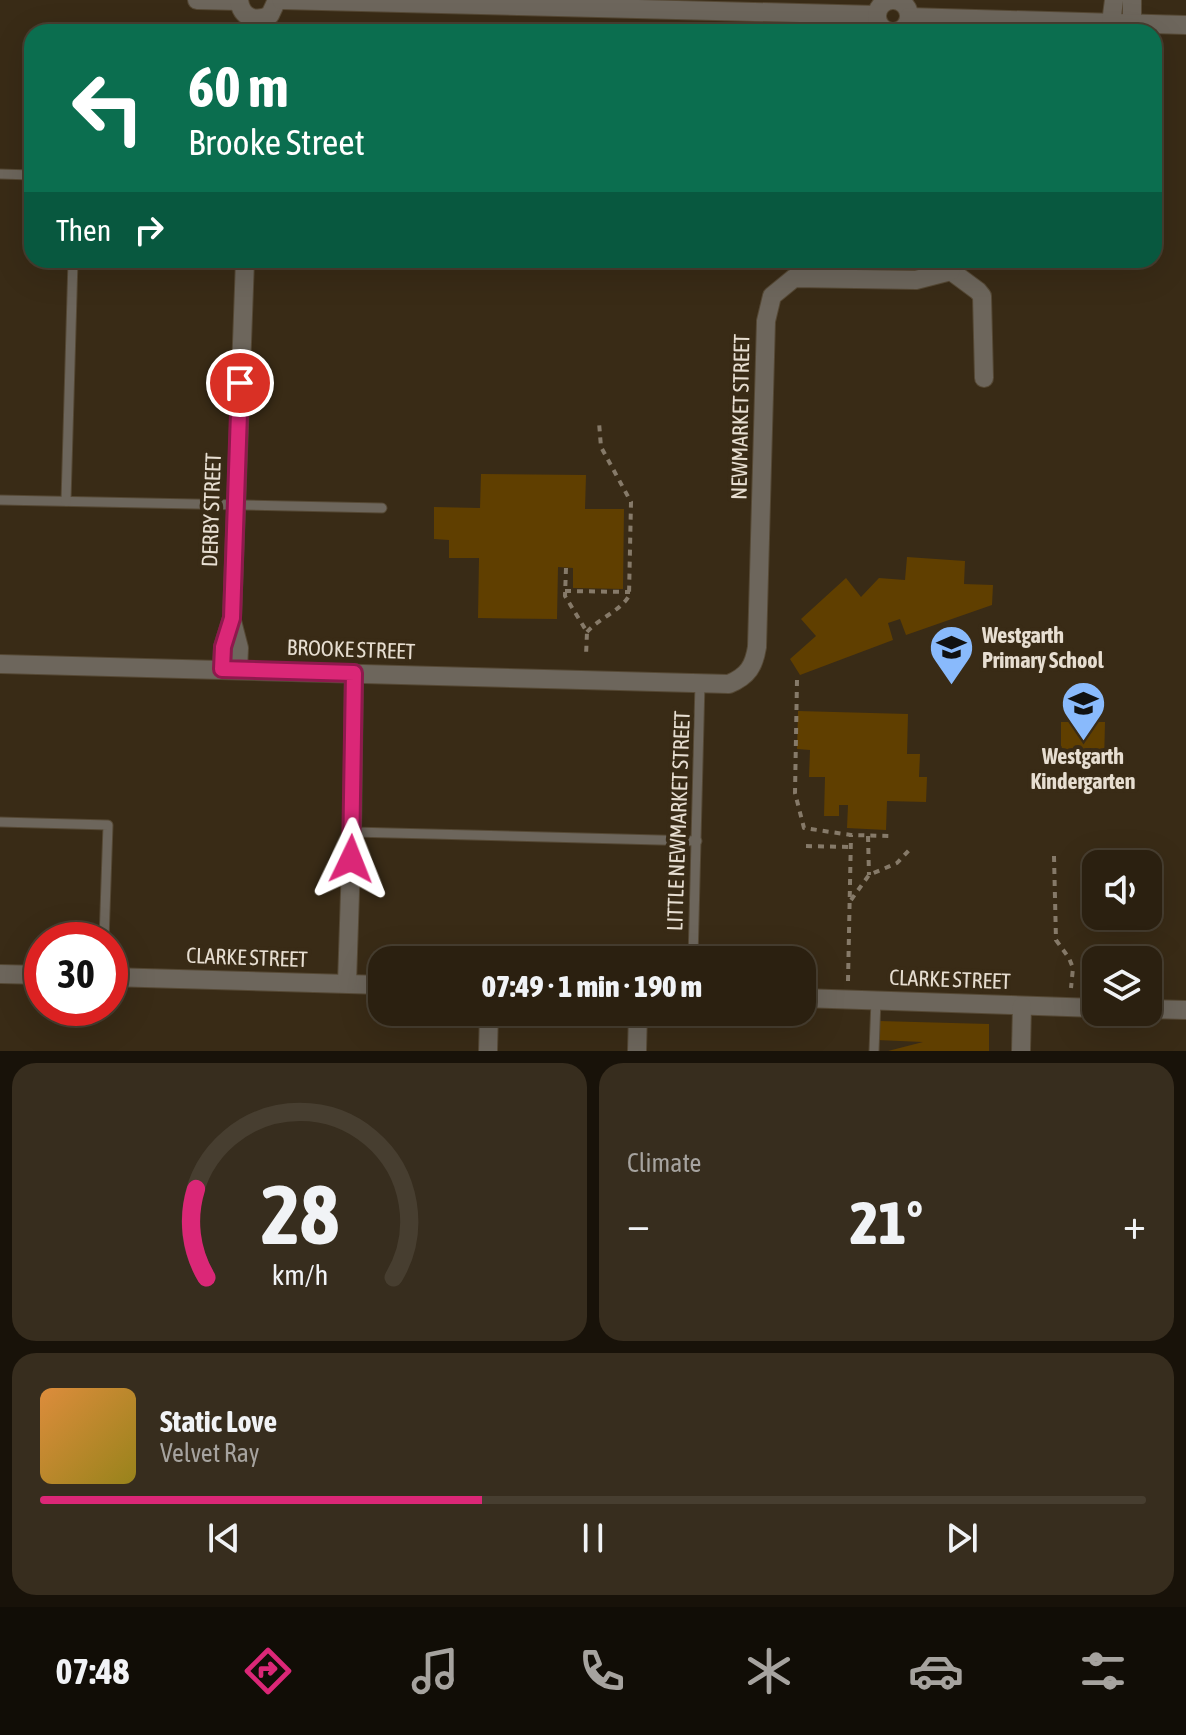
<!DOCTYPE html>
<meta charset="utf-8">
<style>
body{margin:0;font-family:"Asap Condensed",sans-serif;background:#372d1e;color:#f1f3f6;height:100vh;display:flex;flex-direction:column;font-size:30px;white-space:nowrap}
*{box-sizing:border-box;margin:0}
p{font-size:26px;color:#a6a39f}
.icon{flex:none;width:44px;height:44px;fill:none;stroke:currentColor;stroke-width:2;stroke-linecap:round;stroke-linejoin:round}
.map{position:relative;height:1051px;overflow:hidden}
.side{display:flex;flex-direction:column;gap:12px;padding:12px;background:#181209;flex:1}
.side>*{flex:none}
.guide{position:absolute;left:24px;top:24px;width:1138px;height:244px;border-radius:24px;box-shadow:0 8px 32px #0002,0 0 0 2px #473e30;background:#0b6e4f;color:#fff;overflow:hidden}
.controls{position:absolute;left:1082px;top:850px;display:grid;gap:16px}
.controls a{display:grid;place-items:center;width:80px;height:80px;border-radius:16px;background:#2b2010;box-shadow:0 8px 32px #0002,0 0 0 2px #473e30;font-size:40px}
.speed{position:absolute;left:24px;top:922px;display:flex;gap:16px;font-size:40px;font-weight:700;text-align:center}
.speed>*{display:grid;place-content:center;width:104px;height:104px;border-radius:50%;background:#2b2010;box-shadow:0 8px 32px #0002,0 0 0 2px #473e30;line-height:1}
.speed .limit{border:12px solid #d22;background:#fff;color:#111}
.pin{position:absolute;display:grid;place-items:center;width:68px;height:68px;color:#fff;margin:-34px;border:4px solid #fff;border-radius:50%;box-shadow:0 2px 8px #0007}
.me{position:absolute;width:88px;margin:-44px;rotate:2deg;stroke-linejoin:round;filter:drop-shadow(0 0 6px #0008)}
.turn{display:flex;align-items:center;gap:28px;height:168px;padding:0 32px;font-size:36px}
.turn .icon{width:104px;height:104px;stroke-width:2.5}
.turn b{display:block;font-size:56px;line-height:68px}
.then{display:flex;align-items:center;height:76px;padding:0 32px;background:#0003;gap:16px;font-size:30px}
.big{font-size:60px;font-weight:800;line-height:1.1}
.side .widget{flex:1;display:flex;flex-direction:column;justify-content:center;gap:12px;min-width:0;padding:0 28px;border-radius:24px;background:#372d1e}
.side .dial{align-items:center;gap:0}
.dial svg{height:208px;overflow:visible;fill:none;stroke:#473e30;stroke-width:7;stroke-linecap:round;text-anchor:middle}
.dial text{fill:#f1f3f6;stroke:none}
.song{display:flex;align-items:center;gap:24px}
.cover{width:96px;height:96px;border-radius:12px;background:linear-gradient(135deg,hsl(30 70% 55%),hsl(50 70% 35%))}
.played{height:8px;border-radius:4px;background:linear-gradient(90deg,#db2777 40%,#473e30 40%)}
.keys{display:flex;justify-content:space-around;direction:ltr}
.heat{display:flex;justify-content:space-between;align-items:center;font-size:44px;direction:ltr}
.side .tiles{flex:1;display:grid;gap:12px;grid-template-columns:1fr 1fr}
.widget:last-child{grid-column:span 2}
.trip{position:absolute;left:368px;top:946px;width:448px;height:80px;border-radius:24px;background:#2b2010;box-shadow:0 8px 32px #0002,0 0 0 2px #473e30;font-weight:800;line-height:80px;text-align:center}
.menu{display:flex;height:128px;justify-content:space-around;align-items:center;background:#110d06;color:#a6a39f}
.menu .icon{width:56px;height:56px}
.menu .selected{color:#db2777}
.menu b{font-size:36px;color:#f1f3f6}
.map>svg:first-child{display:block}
.building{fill:#603f00}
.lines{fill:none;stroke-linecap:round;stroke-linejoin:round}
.service-casing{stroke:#554834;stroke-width:11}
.minor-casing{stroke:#554834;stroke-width:20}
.path{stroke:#867a69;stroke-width:4;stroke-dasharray:6 6;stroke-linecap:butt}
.service{stroke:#6d665c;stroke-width:9}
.minor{stroke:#6d665c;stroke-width:18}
.route-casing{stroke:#8e194d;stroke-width:20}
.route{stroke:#db2777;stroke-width:14}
.labels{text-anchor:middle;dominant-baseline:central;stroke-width:8;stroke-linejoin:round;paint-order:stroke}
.street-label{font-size:22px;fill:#e7ded1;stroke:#392b16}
.poi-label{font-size:22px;font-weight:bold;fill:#e7ded1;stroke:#392b16;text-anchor:start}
</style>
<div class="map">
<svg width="1186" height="1051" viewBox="0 0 1186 1051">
<rect width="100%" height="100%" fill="#392b16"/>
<g class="building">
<polygon points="481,474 586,475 585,509 624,509 623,589 573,588 573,568 558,567 557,619 478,618 479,558 449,558 449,540 434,539 434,507 480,508"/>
<polygon points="907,557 965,561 964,584 993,585 992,605 906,635 900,619 888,623 893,640 800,675 790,659 816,636 801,619 846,578 861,597 879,578 905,580"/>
<polygon points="798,711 908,714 907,754 920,754 919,777 927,777 926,802 887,801 886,830 847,828 848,805 839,805 839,816 824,816 825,777 809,777 810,750 797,749"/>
<polygon points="1061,722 1105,722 1104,763 1061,762"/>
<polygon points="879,1021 989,1024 989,1051 888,1051 923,1042 877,1040"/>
</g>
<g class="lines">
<defs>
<g id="service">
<polyline points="0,174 32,175"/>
<polyline points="0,500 382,508"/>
<polyline points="66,501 73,260"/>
<polyline points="0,822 108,825 104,940"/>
<polyline points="352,832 697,841"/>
<polyline points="693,960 700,682"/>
<polyline points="874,1051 876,1000"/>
</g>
<g id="minor">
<polyline points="197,0 239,1"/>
<path d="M239 0C241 17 255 23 270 15L277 0"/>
<polyline points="281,0 877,15"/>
<polyline points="1132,0 1132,23"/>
<circle cx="893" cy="16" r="16"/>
<polyline points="909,17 1186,25"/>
<polyline points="1111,23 1114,0"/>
<polyline points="951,271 978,291 982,296 984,378"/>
<polyline points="232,621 239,648 238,669"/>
<path d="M0 664 729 684C748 676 754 666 757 647L766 321 772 296 794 278 916 280 951 271"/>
<polyline points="222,669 223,647 232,618 245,260"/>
<polyline points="0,974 42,975"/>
<polyline points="110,977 382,985"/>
<polyline points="347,983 352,832 354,673"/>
<polyline points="802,998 1096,1008"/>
<polyline points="1148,1009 1186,1010"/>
<polyline points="488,1051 489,1012"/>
<polyline points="637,1051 638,1012"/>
<polyline points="1021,1051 1022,1006"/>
</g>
</defs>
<use href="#service" class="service-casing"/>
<use href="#minor" class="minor-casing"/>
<g class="path">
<polyline points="566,568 565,596 587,632 586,656"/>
<polyline points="565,591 630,592"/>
<path d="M587 632C599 618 619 612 629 596L631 502 601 447 599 422"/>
<polyline points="797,680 795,793 804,828 851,835 889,836"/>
<polyline points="868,836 869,875"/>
<polyline points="806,846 851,847"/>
<polyline points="1054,856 1056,940 1069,958 1073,968 1071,988"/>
<polyline points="851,900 869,875 897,863 911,848"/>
<polyline points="848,981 851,835"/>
</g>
<use href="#service" class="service"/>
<use href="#minor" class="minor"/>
</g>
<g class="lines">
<defs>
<polyline id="route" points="240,383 232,618 223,647 222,669 354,673 351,859"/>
</defs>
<use href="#route" class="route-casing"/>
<use href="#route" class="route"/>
</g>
<defs>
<symbol id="school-pin" viewBox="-11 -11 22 30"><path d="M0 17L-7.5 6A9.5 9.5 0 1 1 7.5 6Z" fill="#89bafc" stroke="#392b16"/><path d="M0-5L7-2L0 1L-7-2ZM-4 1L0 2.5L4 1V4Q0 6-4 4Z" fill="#111"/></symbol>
</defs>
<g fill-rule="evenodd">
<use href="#school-pin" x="926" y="622" width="51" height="69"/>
<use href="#school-pin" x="1058" y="678" width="51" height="69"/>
</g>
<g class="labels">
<g class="street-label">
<text transform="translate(740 417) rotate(-89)">NEWMARKET STREET</text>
<text transform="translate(211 510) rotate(-88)">DERBY STREET</text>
<text transform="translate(351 649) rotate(2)">BROOKE STREET</text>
<text transform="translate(678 821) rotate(-88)">LITTLE NEWMARKET STREET</text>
<text transform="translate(247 957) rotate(2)">CLARKE STREET</text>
<text transform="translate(950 979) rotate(2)">CLARKE STREET</text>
</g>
<g class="poi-label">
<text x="982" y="635">Westgarth<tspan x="982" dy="25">Primary School</tspan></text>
<text x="1083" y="756" text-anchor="middle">Westgarth<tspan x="1083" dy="25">Kindergarten</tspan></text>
</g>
</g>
</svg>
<div class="controls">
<a><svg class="icon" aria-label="sound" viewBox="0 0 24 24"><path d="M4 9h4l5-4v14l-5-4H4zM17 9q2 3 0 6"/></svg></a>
<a><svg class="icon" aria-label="layers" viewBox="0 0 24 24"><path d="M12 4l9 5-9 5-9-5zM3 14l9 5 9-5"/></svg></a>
</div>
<div class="speed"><div class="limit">30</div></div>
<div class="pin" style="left:240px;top:383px;background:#d93025"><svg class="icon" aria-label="arrive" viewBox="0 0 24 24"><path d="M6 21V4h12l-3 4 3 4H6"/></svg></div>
<svg class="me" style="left:351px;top:859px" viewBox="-20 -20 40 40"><path d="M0-17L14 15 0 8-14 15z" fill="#db2777" stroke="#fff" stroke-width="4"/></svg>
<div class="trip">07:49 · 1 min · 190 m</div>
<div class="guide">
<div class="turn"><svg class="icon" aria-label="left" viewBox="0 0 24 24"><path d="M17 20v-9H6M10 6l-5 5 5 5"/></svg><div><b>60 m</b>Brooke Street</div></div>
<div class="then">Then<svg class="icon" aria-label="right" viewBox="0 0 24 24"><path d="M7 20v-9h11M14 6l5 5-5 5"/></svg></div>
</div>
</div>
<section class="side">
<div class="tiles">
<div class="widget dial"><svg viewBox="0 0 100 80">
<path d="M14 69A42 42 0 1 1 86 69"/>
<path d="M14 69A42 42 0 0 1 10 35" stroke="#db2777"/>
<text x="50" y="56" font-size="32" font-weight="700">28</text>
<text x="50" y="72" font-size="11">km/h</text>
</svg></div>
<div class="widget"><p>Climate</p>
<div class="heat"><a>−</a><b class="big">21°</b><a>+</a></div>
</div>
<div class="widget">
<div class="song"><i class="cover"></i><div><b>Static Love</b><p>Velvet Ray</p></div></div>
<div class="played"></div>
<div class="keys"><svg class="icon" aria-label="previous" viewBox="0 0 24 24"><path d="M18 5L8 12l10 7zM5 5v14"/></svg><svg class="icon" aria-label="pause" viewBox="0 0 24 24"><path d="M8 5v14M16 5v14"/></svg><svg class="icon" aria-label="next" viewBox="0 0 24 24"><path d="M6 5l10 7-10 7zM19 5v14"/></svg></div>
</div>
</div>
</section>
<nav class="menu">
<b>07:48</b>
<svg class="icon selected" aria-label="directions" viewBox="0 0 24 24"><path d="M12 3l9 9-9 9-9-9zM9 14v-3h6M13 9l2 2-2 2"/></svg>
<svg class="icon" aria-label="music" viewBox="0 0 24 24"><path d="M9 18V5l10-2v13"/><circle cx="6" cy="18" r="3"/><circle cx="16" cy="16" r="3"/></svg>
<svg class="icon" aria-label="phone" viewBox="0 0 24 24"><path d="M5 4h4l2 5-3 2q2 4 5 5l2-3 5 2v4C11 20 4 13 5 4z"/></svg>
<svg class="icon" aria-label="climate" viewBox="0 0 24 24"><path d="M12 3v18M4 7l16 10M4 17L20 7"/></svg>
<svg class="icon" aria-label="car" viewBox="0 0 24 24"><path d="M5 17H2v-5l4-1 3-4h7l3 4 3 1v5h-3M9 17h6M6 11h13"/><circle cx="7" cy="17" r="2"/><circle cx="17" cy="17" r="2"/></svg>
<svg class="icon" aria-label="filters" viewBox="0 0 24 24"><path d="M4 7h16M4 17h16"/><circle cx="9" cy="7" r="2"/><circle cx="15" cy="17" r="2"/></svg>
</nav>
